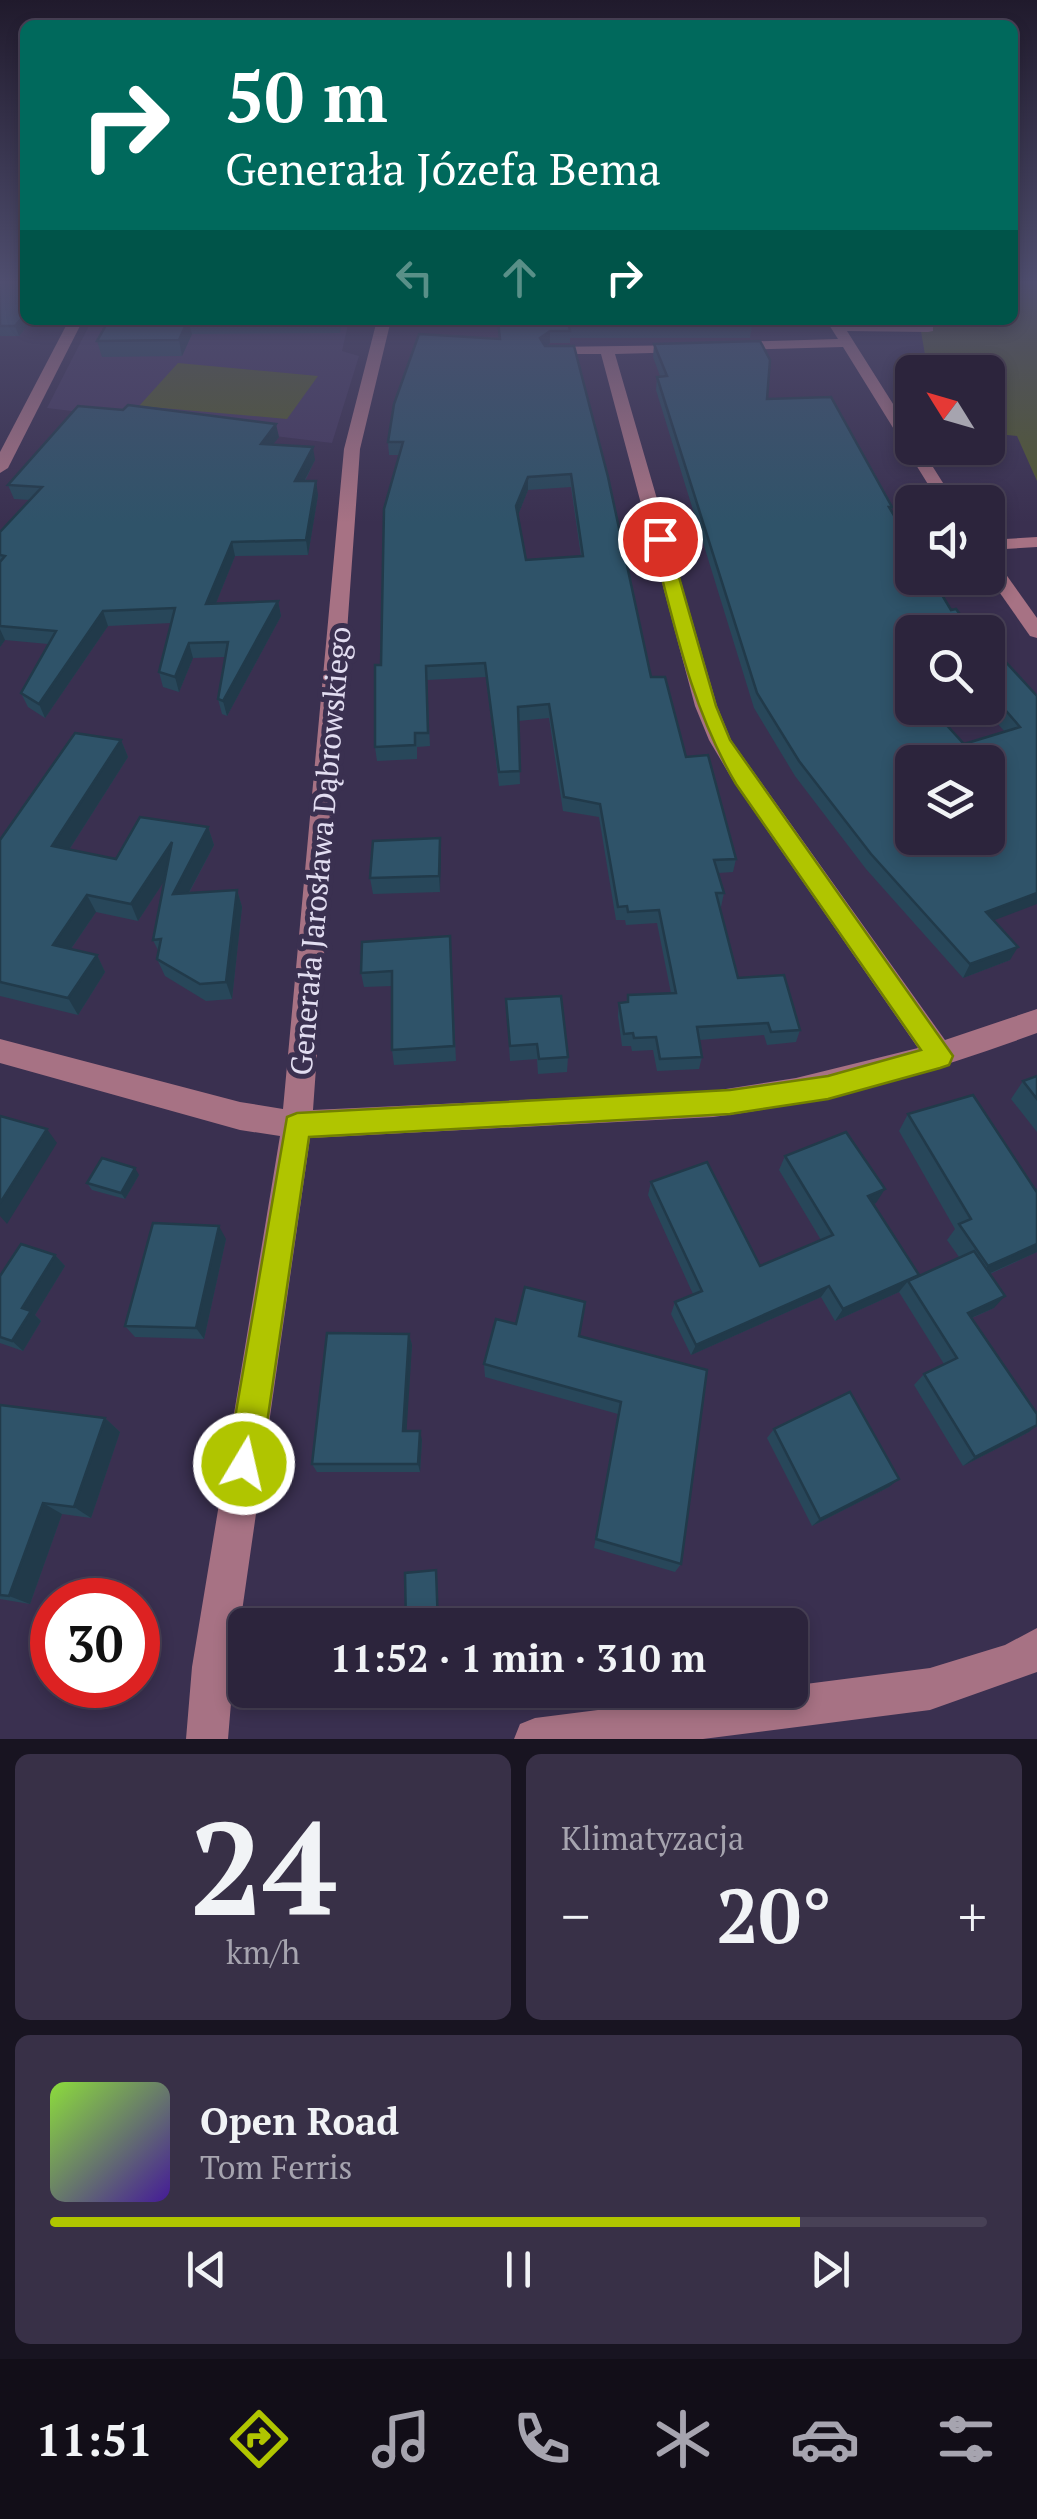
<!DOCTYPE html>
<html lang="pl">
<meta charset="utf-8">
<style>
body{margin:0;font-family:"PT Serif",serif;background:#383047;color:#f1f3f6;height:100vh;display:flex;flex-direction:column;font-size:38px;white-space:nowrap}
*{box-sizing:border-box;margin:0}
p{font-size:32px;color:#a6a4af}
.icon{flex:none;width:55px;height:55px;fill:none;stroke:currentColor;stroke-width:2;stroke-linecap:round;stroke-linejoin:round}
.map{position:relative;height:1739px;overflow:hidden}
.panel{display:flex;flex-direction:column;gap:15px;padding:15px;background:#181421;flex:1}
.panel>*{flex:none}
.top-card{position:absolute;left:20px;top:20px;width:998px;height:305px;border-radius:15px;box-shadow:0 5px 15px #0003,0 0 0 2px #484156;background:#00695c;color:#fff;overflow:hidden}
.needle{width:65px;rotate:307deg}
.fabs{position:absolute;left:895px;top:355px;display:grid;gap:20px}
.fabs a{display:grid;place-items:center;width:110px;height:110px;border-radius:15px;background:#2c243c;box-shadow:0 5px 15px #0003,0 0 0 2px #484156;font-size:50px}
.speed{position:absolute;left:30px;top:1578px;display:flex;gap:20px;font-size:50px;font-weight:700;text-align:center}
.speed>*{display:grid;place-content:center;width:130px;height:130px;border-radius:50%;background:#2c243c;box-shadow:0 5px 15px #0003,0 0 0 2px #484156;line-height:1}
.speed .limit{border:15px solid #d22;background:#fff;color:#111}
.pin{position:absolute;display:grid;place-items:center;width:85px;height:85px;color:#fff;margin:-42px;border:5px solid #fff;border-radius:50%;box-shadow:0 2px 10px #0007}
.me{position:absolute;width:110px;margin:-55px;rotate:9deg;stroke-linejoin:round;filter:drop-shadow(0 0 8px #0008)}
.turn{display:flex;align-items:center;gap:35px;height:210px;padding:0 40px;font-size:45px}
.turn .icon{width:130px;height:130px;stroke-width:2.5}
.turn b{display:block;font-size:70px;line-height:85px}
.lanes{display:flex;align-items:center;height:95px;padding:0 40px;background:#0003;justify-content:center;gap:50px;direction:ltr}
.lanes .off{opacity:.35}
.big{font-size:75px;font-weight:800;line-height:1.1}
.panel .card{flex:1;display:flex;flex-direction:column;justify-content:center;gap:15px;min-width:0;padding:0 35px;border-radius:15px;background:#383047}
.panel .dial{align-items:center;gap:0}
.dial b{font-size:130px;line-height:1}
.song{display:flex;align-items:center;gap:30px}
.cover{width:120px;height:120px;border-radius:15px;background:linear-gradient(135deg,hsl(90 70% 55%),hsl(260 70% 35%))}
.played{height:10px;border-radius:5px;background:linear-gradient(90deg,#b0c500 80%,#484156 80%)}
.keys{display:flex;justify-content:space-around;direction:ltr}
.heat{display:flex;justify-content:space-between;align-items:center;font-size:55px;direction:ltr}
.panel .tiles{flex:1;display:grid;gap:15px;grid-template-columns:1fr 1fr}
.card:last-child{grid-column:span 2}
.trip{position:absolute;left:228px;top:1608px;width:580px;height:100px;border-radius:15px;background:#2c243c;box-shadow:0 5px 15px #0003,0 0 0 2px #484156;font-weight:800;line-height:100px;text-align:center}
.menu{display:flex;height:160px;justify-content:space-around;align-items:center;background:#120e18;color:#a6a4af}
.menu .icon{width:70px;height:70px}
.menu .current{color:#b0c500}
.menu b{font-size:45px;color:#f1f3f6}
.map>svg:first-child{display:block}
.built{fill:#45395f}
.green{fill:#52592d}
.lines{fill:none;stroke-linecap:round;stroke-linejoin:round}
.minor{fill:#a77284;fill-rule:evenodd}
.wall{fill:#28475a;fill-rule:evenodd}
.shaded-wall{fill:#213a4a}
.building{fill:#2f5369;stroke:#213a4a;stroke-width:2.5;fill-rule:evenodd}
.route{fill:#b0c500;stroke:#728000;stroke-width:2.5}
.labels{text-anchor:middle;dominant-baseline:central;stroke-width:10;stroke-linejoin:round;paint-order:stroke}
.street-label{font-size:30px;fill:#e2ddf1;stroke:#3a3050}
</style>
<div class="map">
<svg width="1037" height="1739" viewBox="0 0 1037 1739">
<rect width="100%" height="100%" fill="#3a3050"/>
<polygon class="built" points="92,320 349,320 342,351 359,356 332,443 47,408"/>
<g class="green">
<polygon points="1013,280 1037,280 1037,481 1017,436 988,433 988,372 928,372 919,320 1012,320"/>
<polygon points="178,363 318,376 287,419 139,406"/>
</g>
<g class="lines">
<g class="minor">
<polygon points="69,320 83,320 8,468 0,473 0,452"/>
<path d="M377 320H391L360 449 313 1110 713 1091 796 1078 918 1048 735 784 709 740 695 706 601 354H545L543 351 550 347 692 345 694 348 687 352 615 354 717 706 731 740 945 1040 1037 1009V1033C931 1072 826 1103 713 1117L310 1138 234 1667 228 1739H186L192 1667 280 1136 240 1130 0 1063V1039L240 1102 283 1109 344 449Z"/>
<polygon points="826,320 933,325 933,331 928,332 847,331 912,434 912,448 921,448 955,502 939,502 843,347 732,350 725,346 732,342 838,339"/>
<polygon points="1037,537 1037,547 988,550 988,540"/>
<polygon points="988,557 995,559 1037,618 1037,638 1030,636 988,576"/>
<polygon points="1037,1628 1037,1672 930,1710 703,1739 514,1739 520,1724 535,1718 755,1690 790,1690 790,1686 930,1668 1005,1645"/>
</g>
</g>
<g class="wall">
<polygon points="0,280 25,320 32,320 19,336 0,336"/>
<polygon points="109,320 342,320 340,333 192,334 182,356 102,357 97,341"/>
<path d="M497 320H749L752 326 750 338H570V343H550L546 346 651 677 686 757 736 859 733 872 718 873 724 893 721 907H719L738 978 800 1030 796 1042 767 1045 764 1035 699 1040 702 1057 699 1069 657 1071 653 1050 632 1051 631 1046H622L618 1016 619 1003H626L628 995 671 993 657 923 626 925 625 920H616L599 817 563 811 549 718 518 721 520 784 499 786 486 677 427 680 430 746 417 747V759L377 761 375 747 399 455H389L388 442 499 338ZM571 487 581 556 526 560 518 515 528 490Z"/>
<polygon points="654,344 767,399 892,507 891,511 912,708 964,744 1005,732 984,708 988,708 988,653 993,661 1037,696 994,920 1010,960 963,978 866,869 795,776 754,708 656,390 657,377 660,376 653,357"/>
<polygon points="279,437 273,444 315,460 305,481 318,495 308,555 235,556 216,603 278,601 281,616 227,716 222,714 218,699 225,657 193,658 179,692 163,687 159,672 171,623 108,626 45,718 28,707 21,693 48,644 5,640 0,647 0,532 30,500 14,499 8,485"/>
<polygon points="121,740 128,757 69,850 116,859 208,827 214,845 189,893 237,890 242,907 232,999 206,1001 165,976 157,959 159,952 153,940 164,881 138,921 96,912 71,949 97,955 105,972 78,1015 0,996 0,840"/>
<polygon points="440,838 440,892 373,894 370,878"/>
<polygon points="451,951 456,1061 394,1065 392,1050 392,986 364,987 361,973"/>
<polygon points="506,999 568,1057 567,1072 538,1074 537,1059 510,1061"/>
<polygon points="1037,1076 1037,1132 1011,1099 1023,1081"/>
<polygon points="908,1114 1037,1252 990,1274 994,1308 972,1318 1029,1432 963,1466 914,1385 924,1374 944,1364 899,1292 835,1321 821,1297 691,1355 671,1314 675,1302 693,1294 648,1195 651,1182 760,1266 821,1240 779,1170 785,1156 876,1203 873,1204 919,1275 959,1257 947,1240 955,1229 899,1131"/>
<polygon points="139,1175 125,1199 92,1190 87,1183"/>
<polygon points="226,1239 204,1339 135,1337 125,1326"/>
<polygon points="55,1255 65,1266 35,1315 41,1321 23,1351 0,1343 0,1276"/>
<polygon points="516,1324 580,1336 707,1370 681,1564 675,1572 594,1548 618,1414 485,1377 484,1364"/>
<polygon points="409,1334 412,1345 406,1431 422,1440 420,1472 317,1472 312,1464"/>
<polygon points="0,1405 105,1418 120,1432 91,1518 62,1514 30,1604 0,1599"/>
<polygon points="774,1429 889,1487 812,1526 767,1438"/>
</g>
<g class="shaded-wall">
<polygon points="25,314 25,320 32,320 19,336 15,326"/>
<polygon points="188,320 192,334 182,356 179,340"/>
<polygon points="550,331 550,343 539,350 540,338"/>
<polygon points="276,424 279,437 263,457 261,444"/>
<polygon points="313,447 315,460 297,495 295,481"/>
<polygon points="528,477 528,490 516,520 516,506"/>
<polygon points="316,481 318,495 308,555 306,540"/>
<polygon points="232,542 235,556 210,618 206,604"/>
<polygon points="278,601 281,616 227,716 223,701"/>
<polygon points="103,611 108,626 45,718 39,704"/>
<polygon points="0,629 5,640 0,647"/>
<polygon points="189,643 193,658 179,692 175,677"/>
<polygon points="121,740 128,757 60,864 52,846"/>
<polygon points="208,827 214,845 179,911 173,894"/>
<polygon points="440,838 441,855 440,892 439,876"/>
<polygon points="172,842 178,860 138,921 131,904"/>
<polygon points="237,890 242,907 232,999 226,982"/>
<polygon points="1037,893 1037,904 979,926 986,912"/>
<polygon points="87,895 96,912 62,962 53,945"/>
<polygon points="1018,947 1010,960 963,978 970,964"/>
<polygon points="97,955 105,972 78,1015 68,998"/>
<polygon points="47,1129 57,1143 7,1224 0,1216 0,1203"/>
<polygon points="135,1168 139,1175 125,1199 121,1193"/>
<polygon points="885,1189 876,1203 860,1210 868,1196"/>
<polygon points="219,1226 226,1239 204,1339 196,1328"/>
<polygon points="1037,1244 1037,1252 975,1280 988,1266"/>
<polygon points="55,1255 65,1266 35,1315 41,1321 23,1351 12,1341 22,1308"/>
<polygon points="908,1281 899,1292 835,1321 843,1309"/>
<polygon points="829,1286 821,1297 691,1355 696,1345"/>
<polygon points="1005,1296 994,1308 957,1324 968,1313"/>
<polygon points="409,1334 412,1345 406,1440 403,1431"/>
<polygon points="105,1418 120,1432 91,1518 74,1507"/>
<polygon points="1037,1425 1029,1432 963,1466 975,1457"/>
<polygon points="420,1431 422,1440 420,1472 418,1464"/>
<polygon points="899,1479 889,1487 812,1526 820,1519"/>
<polygon points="43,1503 62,1514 30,1604 9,1596"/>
</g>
<g class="building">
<polygon points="0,280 25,280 25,314 15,326 0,326"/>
<polygon points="109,320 188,320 179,340 97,341"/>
<path d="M498 320H749L752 326H569L570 331H550L540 338 545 346H574L608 477 651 677H665L686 757 708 755 736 859 714 860 724 893H716L738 978 784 975 800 1030 771 1032 768 1023 697 1027 702 1057 660 1059 656 1037 634 1038 633 1033 624 1034 619 1003 628 1002V995L676 993 659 910 628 912 627 906 618 907 600 804 564 797 549 704 518 707 520 771 499 772 485 663 426 666 428 733H415V745L375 747V665H381L384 509 403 442H388L394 404 419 334 500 339ZM571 474 583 556 526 560 516 506 528 477Z"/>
<path d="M760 341 770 360 767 399 831 397 892 507H889L912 546V578H932L951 610 956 609 973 632H912V708H931L964 744 1020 727 988 690V653L993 661 1003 659 1037 696V893L986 912 1018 947 970 964 871 854 799 761 757 693 657 377 667 376 654 344ZM912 762H988V838H912Z"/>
<polygon points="128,405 276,424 261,444 313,447 295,481 316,481 306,540 232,542 206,604 278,601 223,701 218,699 228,642 189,643 175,677 159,672 175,608 103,611 39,704 21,693 56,631 0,626 0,562 5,556 0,555 0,532 42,487 8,485 78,406 123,410"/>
<polygon points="75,733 121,740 52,846 116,859 140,817 208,827 173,894 237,890 226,982 200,984 157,959 161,939 153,940 172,842 131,904 87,895 53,945 97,955 68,998 0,982 0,840"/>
<polygon points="440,838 439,876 370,878 373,841"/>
<polygon points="450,936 454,1046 392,1050 392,971 361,973 362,942"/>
<polygon points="561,996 568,1057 539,1059 537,1044 510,1046 506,999"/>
<polygon points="1037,1076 1037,1099 1023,1081"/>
<polygon points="973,1095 1036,1191 1037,1190 1037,1244 988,1266 959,1224 971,1219 908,1114"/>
<polygon points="0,1116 47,1129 0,1203"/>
<polygon points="846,1132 885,1189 868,1196 919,1275 843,1309 829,1286 696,1345 675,1302 702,1291 651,1182 707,1162 760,1266 833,1235 785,1156"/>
<polygon points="102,1158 135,1168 121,1193 87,1183"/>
<polygon points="153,1223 219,1226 196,1328 125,1326"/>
<polygon points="21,1244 55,1255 22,1308 31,1311 12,1341 0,1337 0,1276"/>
<polygon points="974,1251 1005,1296 968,1313 1037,1414 1037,1425 975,1457 924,1374 957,1358 908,1281"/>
<polygon points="525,1287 585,1302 579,1336 707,1370 681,1564 596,1539 621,1402 484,1364 496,1319 516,1324"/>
<polygon points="327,1333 409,1334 403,1431 420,1431 418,1464 312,1464"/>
<polygon points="850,1392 899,1479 820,1519 774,1429"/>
<polygon points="0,1405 105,1418 74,1507 43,1503 9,1596 0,1595"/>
<polygon points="436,1570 438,1625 406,1625 405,1573"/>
</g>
<linearGradient id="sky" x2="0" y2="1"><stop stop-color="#201a2c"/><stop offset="0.54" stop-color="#4f4e6f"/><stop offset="1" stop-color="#4f4e6f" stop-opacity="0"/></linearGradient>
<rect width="1037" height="523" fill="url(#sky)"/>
<path class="route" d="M660 534 668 539 716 706 730 740 953 1056 949 1065 940 1068 828 1099 730 1114 309 1137 261 1464 256 1477 244 1481 232 1477 227 1464 287 1117 297 1113 730 1090 828 1076 921 1050 736 784C691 708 674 623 652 539Z"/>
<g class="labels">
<g class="street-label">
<text transform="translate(320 851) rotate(-85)">Generała Jarosława Dąbrowskiego</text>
</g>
</g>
</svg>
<div class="fabs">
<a><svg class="needle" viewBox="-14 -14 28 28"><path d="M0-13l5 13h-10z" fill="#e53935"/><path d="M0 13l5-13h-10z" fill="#a6a4af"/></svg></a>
<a><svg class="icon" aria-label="sound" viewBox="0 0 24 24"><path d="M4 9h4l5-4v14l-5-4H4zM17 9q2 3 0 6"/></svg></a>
<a><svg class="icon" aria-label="search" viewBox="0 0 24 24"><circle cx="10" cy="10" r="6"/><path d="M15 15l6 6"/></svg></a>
<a><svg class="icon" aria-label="layers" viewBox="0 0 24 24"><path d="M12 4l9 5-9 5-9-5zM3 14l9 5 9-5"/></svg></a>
</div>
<div class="speed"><div class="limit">30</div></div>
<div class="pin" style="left:660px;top:539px;background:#d93025"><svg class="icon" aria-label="arrive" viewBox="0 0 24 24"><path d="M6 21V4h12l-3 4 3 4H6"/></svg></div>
<svg class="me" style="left:244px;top:1464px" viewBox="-20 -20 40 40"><circle r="17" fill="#b0c500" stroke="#fff" stroke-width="3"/><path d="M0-11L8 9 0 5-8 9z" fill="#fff"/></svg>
<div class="trip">11:52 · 1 min · 310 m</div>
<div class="top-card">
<div class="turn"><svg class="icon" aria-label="right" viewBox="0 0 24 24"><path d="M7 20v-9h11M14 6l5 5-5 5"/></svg><div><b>50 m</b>Generała Józefa Bema</div></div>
<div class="lanes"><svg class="icon off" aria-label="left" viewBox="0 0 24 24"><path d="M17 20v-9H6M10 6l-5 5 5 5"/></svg><svg class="icon off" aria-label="ahead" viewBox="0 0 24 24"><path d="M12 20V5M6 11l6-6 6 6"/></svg><svg class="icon" aria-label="right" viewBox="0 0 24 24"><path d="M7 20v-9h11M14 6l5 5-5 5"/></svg></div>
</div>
</div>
<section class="panel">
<div class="tiles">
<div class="card dial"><b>24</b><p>km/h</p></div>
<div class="card"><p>Klimatyzacja</p>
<div class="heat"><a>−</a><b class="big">20°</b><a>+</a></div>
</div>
<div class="card">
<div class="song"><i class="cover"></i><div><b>Open Road</b><p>Tom Ferris</p></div></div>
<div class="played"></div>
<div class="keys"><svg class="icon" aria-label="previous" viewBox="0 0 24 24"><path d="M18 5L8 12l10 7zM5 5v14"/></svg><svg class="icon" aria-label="pause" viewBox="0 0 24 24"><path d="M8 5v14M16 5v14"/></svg><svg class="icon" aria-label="next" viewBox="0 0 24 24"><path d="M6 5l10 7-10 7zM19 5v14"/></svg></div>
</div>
</div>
</section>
<nav class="menu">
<b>11:51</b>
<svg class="icon current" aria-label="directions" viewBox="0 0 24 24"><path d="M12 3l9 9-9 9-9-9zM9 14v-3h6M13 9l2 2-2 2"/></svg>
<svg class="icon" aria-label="music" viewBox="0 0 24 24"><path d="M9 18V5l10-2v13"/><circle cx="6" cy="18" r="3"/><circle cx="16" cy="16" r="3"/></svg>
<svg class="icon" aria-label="phone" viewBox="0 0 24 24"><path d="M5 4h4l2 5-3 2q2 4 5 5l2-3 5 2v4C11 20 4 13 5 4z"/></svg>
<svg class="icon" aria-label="climate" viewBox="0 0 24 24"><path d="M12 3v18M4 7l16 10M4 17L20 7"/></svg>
<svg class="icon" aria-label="car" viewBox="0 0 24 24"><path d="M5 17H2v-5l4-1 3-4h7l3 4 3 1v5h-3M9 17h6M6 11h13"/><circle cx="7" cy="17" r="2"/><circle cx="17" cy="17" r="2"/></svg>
<svg class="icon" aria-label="filters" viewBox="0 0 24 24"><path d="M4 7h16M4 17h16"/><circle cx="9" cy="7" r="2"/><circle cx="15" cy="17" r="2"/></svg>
</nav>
